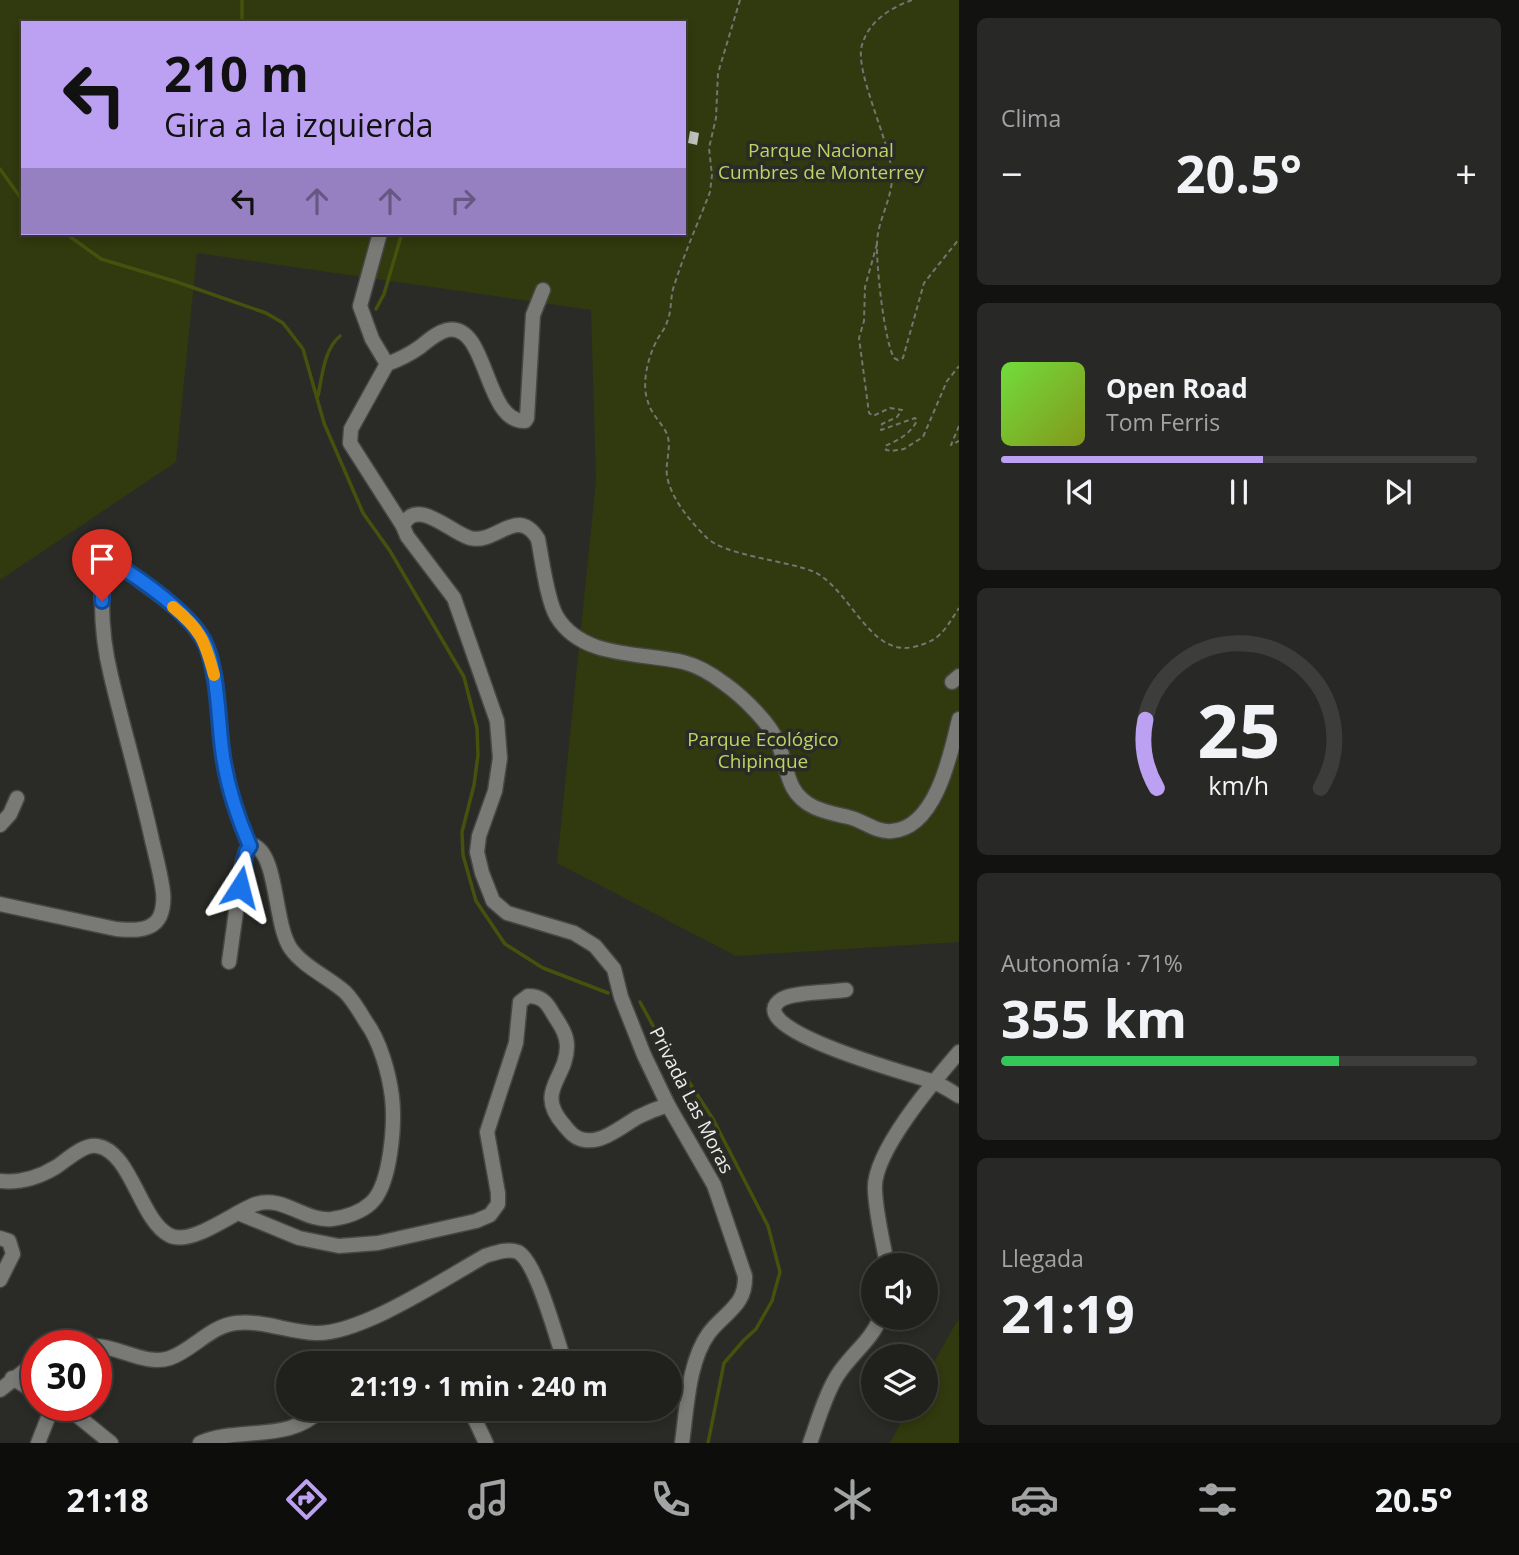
<!DOCTYPE html>
<html lang="es">
<meta charset="utf-8">
<style>
body{margin:0;font-family:"Open Sans",sans-serif;background:#282826;color:#f1f3f6;height:100vh;display:flex;flex-direction:column;font-size:26px;white-space:nowrap}
*{box-sizing:border-box;margin:0}
p{font-size:23px;color:#a2a3a4}
.icon{flex:none;width:38px;height:38px;fill:none;stroke:currentColor;stroke-width:2;stroke-linecap:round;stroke-linejoin:round}
.map{position:relative;flex:1;overflow:hidden}
.details{display:flex;flex-direction:column;gap:18px;padding:18px;background:#121210;width:560px}
.details>*{flex:none}
.banner{position:absolute;left:21px;top:21px;width:665px;height:214px;border-radius:0px;box-shadow:0 4px 10px #0003,0 0 0 2px #3d3e3b;background:#bca0f2;color:#111;overflow:hidden}
.fabs{position:absolute;left:861px;top:1253px;display:grid;gap:14px}
.fabs a{display:grid;place-items:center;width:77px;height:77px;border-radius:50%;background:#20201d;box-shadow:0 4px 10px #0003,0 0 0 2px #3d3e3b;font-size:35px}
.speed{position:absolute;left:21px;top:1330px;display:flex;gap:14px;font-size:35px;font-weight:700;text-align:center}
.speed>*{display:grid;place-content:center;width:91px;height:91px;border-radius:50%;background:#20201d;box-shadow:0 4px 10px #0003,0 0 0 2px #3d3e3b;line-height:1}
.speed .limit{border:10px solid #d22;background:#fff;color:#111}
.pin{position:absolute;display:grid;place-items:center;width:60px;height:60px;color:#fff;margin:-72px -30px;border-radius:50% 50% 50% 0;rotate:-45deg;box-shadow:0 0 7px #0007}
.pin .icon{rotate:45deg}
.me{position:absolute;width:77px;margin:-38px;rotate:9deg;stroke-linejoin:round;filter:drop-shadow(0 0 5px #0008)}
.turn{display:flex;align-items:center;gap:24px;height:147px;padding:0 28px;font-size:32px}
.turn .icon{width:91px;height:91px;stroke-width:2.5}
.turn b{display:block;font-size:49px;line-height:60px}
.lanes{display:flex;align-items:center;height:66px;padding:0 28px;background:#0003;justify-content:center;gap:35px;direction:ltr}
.lanes .off{opacity:.35}
.big{font-size:52px;font-weight:700;line-height:1.1}
.details .card{flex:1;display:flex;flex-direction:column;justify-content:center;gap:10px;min-width:0;padding:0 24px;border-radius:10px;background:#282826}
.details .dial{align-items:center;gap:0}
.dial svg{height:182px;overflow:visible;fill:none;stroke:#3d3e3b;stroke-width:7;stroke-linecap:round;text-anchor:middle}
.dial text{fill:#f1f3f6;stroke:none}
.song{display:flex;align-items:center;gap:21px}
.cover{width:84px;height:84px;border-radius:10px;background:linear-gradient(135deg,hsl(100 70% 55%),hsl(70 70% 35%))}
.played{height:7px;border-radius:4px;background:linear-gradient(90deg,#bca0f2 55%,#3d3e3b 55%)}
.keys{display:flex;justify-content:space-around;direction:ltr}
.heat{display:flex;justify-content:space-between;align-items:center;font-size:38px;direction:ltr}
.charge{height:10px;border-radius:5px;background:linear-gradient(90deg,#34c759 71%,#3d3e3b 0)}
.trip{position:absolute;left:276px;top:1351px;width:406px;height:70px;border-radius:35px;background:#20201d;box-shadow:0 4px 10px #0003,0 0 0 2px #3d3e3b;font-weight:700;line-height:70px;text-align:center}
.tabs{display:flex;height:112px;justify-content:space-around;align-items:center;background:#0d0d0c;color:#a2a3a4}
.tabs .icon{width:49px;height:49px}
.tabs .active{color:#bca0f2}
.tabs b{font-size:32px;color:#f1f3f6}
main{display:flex;flex:1;min-height:0}
.map>svg:first-child{display:block}
.green{fill:#31390e;fill-rule:evenodd}
.lines{fill:none;stroke-linecap:round;stroke-linejoin:round}
.stream{stroke:#45510d;stroke-width:3.5}
.building{fill:#c0c1bd}
.minor-casing{stroke:#474744;stroke-width:17}
.path{stroke:#747572;stroke-width:2;stroke-dasharray:5 3.5;stroke-linecap:butt}
.minor{stroke:#797a76;stroke-width:14}
.route-casing{stroke:#114b97;stroke-width:18}
.route{stroke:#1a73e8;stroke-width:12}
.slow{stroke:#f59e0b;stroke-width:12}
.labels{text-anchor:middle;dominant-baseline:central;stroke-width:7;stroke-linejoin:round;paint-order:stroke}
.park-label{font-size:19px;fill:#bdd464;stroke:#2a2b27}
.street-label{font-size:19px;fill:#ecedea;stroke:#2a2b27}
</style>
<main>
<div class="map">
<svg width="959" height="1443" viewBox="0 0 959 1443">
<rect width="100%" height="100%" fill="#2a2b27"/>
<g class="green">
<path d="M0 0H959V942L736 956 557 863 596 481 591 310 197 253 176 462 0 580ZM23 23H684V233H23Z"/>
<polygon points="959,1318 959,1443 890,1443 908,1409 926,1409 926,1376"/>
</g>
<g class="lines">
<g class="stream">
<polyline points="242,0 242,23"/>
<polyline points="0,169 23,201"/>
<polyline points="65,233 101,259 174,281 266,313 283,323 303,349 324,423 363,513 390,551 464,677 477,728 478,755 474,785 462,832 463,855 476,901 505,944 543,968 608,993"/>
<polyline points="376,309 384,294 402,233"/>
<path d="M318 396C322 377 324 349 340 336"/>
<polyline points="640,1002 657,1033 713,1119 768,1226 780,1272 772,1301 756,1329 744,1340 724,1363 708,1443"/>
</g>
</g>
<polygon class="building" points="690,131 699,133 697,145 688,143"/>
<g class="lines">
<defs>
<g id="minor">
<path d="M380 233 360 306 372 339 387 364C398 360 410 354 420 347 429 340 436 333 447 330 488 321 484 423 525 421L527 418 533 315 543 290"/>
<polyline points="387,364 351,429 350,443 403,526"/>
<polyline points="952,682 959,676"/>
<polyline points="0,825 10,814 17,798"/>
<path d="M0 904 116 929C129 930 146 932 156 922 163 915 164 901 163 892 161 875 156 857 152 840 140 785 124 731 111 676 105 652 102 626 102 602 102 592 100 580 107 572 117 561 130 573 139 580 161 597 191 615 204 641 219 670 218 717 222 750 227 782 237 817 250 846"/>
<path d="M846 990C830 992 795 992 782 999 735 1028 917 1076 931 1081 941 1084 950 1091 959 1096"/>
<path d="M0 1181C20 1183 38 1178 56 1167 67 1160 83 1144 97 1146 131 1151 140 1220 169 1235 191 1247 235 1211 256 1204 283 1195 305 1222 332 1219 346 1217 360 1213 371 1203 391 1185 395 1123 392 1097 389 1073 380 1041 366 1022 360 1012 353 1000 345 992 328 977 304 967 291 949 274 925 278 858 255 846H250L246 852 243 861 229 962"/>
<path d="M238 1213 299 1238 339 1246 378 1243 476 1221 490 1215 498 1204V1193L487 1132 516 1043 520 1002 528 996C540 996 546 1001 552 1012 558 1022 567 1033 567 1046 567 1079 534 1091 564 1125 570 1132 575 1139 585 1140 603 1143 624 1125 638 1117 648 1112 658 1108 668 1105"/>
<polyline points="0,1238 9,1241 13,1254 0,1280"/>
<path d="M887 1265C883 1241 876 1215 875 1190 872 1153 935 1080 959 1052"/>
<path d="M96 1346C120 1347 146 1366 170 1358 193 1350 210 1326 236 1323 263 1320 288 1332 315 1333 360 1335 444 1279 485 1256 495 1253 507 1248 518 1252 537 1262 557 1341 565 1363"/>
<polyline points="12,1378 37,1393"/>
<polyline points="0,1390 37,1361"/>
<polyline points="59,1405 74,1413 111,1443"/>
<polyline points="470,1409 486,1443"/>
<polyline points="38,1443 53,1405"/>
<path d="M200 1443C238 1426 291 1443 321 1409"/>
<path d="M682 1443C687 1408 688 1362 709 1333 725 1312 746 1306 745 1276L714 1185 668 1105 644 1055 621 997 614 969 595 946 574 933 507 913 493 901 482 873 477 852 479 836 495 791 500 758 497 721 454 598 407 536 403 526C416 496 451 533 470 538 496 545 517 505 538 539 542 559 547 601 557 617 583 659 641 652 683 662 699 666 712 674 725 684 742 696 771 724 778 743 784 757 786 775 793 788 805 809 827 812 848 817 863 820 876 833 892 831 936 828 951 753 959 719"/>
<path d="M810 1443C818 1421 825 1395 837 1376 850 1355 872 1340 880 1318"/>
</g>
</defs>
<use href="#minor" class="minor-casing"/>
<g class="path">
<path d="M740 0 718 73 716 118 709 148 712 175 710 192C698 223 684 254 674 286 670 297 672 311 667 322 665 329 660 334 657 340 648 357 641 384 648 402 651 414 662 423 667 434 672 448 665 462 667 476 671 499 691 522 707 538 724 555 787 561 812 571 849 586 869 657 913 647 940 641 944 631 959 608"/>
<path d="M912 0C890 8 869 21 862 45 854 71 890 141 892 174 893 198 878 219 877 242 876 264 884 340 894 358L898 360 903 358 924 283 959 239"/>
<path d="M877 244 865 287 864 321 859 338 869 413 873 416 890 408 902 410 897 417 882 424 881 430 915 418 917 420C912 433 897 441 885 446L886 450 892 451 904 449 923 437 947 381 959 366"/>
<polyline points="959,426 951,445 959,441"/>
</g>
<use href="#minor" class="minor"/>
</g>
<g class="lines">
<defs>
<path id="route" d="M102 601V583L105 575 110 569H124C150 586 187 612 203 639 218 665 218 719 222 749 226 782 237 816 250 846L246 852 240 887"/>
</defs>
<use href="#route" class="route-casing"/>
<use href="#route" class="route"/>
<path class="slow" d="M173 607C201 630 205 641 214 675"/>
</g>
<g class="labels">
<g class="park-label">
<text x="821" y="150">Parque Nacional<tspan x="821" dy="22">Cumbres de Monterrey</tspan></text>
<text x="763" y="739">Parque Ecológico<tspan x="763" dy="22">Chipinque</tspan></text>
</g>
<g class="street-label">
<text transform="translate(692 1100) rotate(63)">Privada Las Moras</text>
</g>
</g>
</svg>
<div class="fabs">
<a><svg class="icon" aria-label="sound" viewBox="0 0 24 24"><path d="M4 9h4l5-4v14l-5-4H4zM17 9q2 3 0 6"/></svg></a>
<a><svg class="icon" aria-label="layers" viewBox="0 0 24 24"><path d="M12 4l9 5-9 5-9-5zM3 14l9 5 9-5"/></svg></a>
</div>
<div class="speed"><div class="limit">30</div></div>
<div class="pin" style="left:102px;top:601px;background:#d93025"><svg class="icon" aria-label="arrive" viewBox="0 0 24 24"><path d="M6 21V4h12l-3 4 3 4H6"/></svg></div>
<svg class="me" style="left:240px;top:887px" viewBox="-20 -20 40 40"><path d="M0-17L14 15 0 8-14 15z" fill="#1a73e8" stroke="#fff" stroke-width="4"/></svg>
<div class="trip">21:19 · 1 min · 240 m</div>
<div class="banner">
<div class="turn"><svg class="icon" aria-label="left" viewBox="0 0 24 24"><path d="M17 20v-9H6M10 6l-5 5 5 5"/></svg><div><b>210 m</b>Gira a la izquierda</div></div>
<div class="lanes"><svg class="icon" aria-label="left" viewBox="0 0 24 24"><path d="M17 20v-9H6M10 6l-5 5 5 5"/></svg><svg class="icon off" aria-label="ahead" viewBox="0 0 24 24"><path d="M12 20V5M6 11l6-6 6 6"/></svg><svg class="icon off" aria-label="ahead" viewBox="0 0 24 24"><path d="M12 20V5M6 11l6-6 6 6"/></svg><svg class="icon off" aria-label="right" viewBox="0 0 24 24"><path d="M7 20v-9h11M14 6l5 5-5 5"/></svg></div>
</div>
</div>
<section class="details">
<div class="card"><p>Clima</p>
<div class="heat"><a>−</a><b class="big">20.5°</b><a>+</a></div>
</div>
<div class="card">
<div class="song"><i class="cover"></i><div><b>Open Road</b><p>Tom Ferris</p></div></div>
<div class="played"></div>
<div class="keys"><svg class="icon" aria-label="previous" viewBox="0 0 24 24"><path d="M18 5L8 12l10 7zM5 5v14"/></svg><svg class="icon" aria-label="pause" viewBox="0 0 24 24"><path d="M8 5v14M16 5v14"/></svg><svg class="icon" aria-label="next" viewBox="0 0 24 24"><path d="M6 5l10 7-10 7zM19 5v14"/></svg></div>
</div>
<div class="card dial"><svg viewBox="0 0 100 80">
<path d="M14 69A42 42 0 1 1 86 69"/>
<path d="M14 69A42 42 0 0 1 9 39" stroke="#bca0f2"/>
<text x="50" y="56" font-size="32" font-weight="700">25</text>
<text x="50" y="72" font-size="11">km/h</text>
</svg></div>
<div class="card"><p>Autonomía · 71%</p><b class="big">355 km</b><div class="charge"></div></div>
<div class="card"><p>Llegada</p><b class="big">21:19</b></div>
</section>
</main>
<nav class="tabs">
<b>21:18</b>
<svg class="icon active" aria-label="directions" viewBox="0 0 24 24"><path d="M12 3l9 9-9 9-9-9zM9 14v-3h6M13 9l2 2-2 2"/></svg>
<svg class="icon" aria-label="music" viewBox="0 0 24 24"><path d="M9 18V5l10-2v13"/><circle cx="6" cy="18" r="3"/><circle cx="16" cy="16" r="3"/></svg>
<svg class="icon" aria-label="phone" viewBox="0 0 24 24"><path d="M5 4h4l2 5-3 2q2 4 5 5l2-3 5 2v4C11 20 4 13 5 4z"/></svg>
<svg class="icon" aria-label="climate" viewBox="0 0 24 24"><path d="M12 3v18M4 7l16 10M4 17L20 7"/></svg>
<svg class="icon" aria-label="car" viewBox="0 0 24 24"><path d="M5 17H2v-5l4-1 3-4h7l3 4 3 1v5h-3M9 17h6M6 11h13"/><circle cx="7" cy="17" r="2"/><circle cx="17" cy="17" r="2"/></svg>
<svg class="icon" aria-label="filters" viewBox="0 0 24 24"><path d="M4 7h16M4 17h16"/><circle cx="9" cy="7" r="2"/><circle cx="15" cy="17" r="2"/></svg>
<b>20.5°</b>
</nav>
